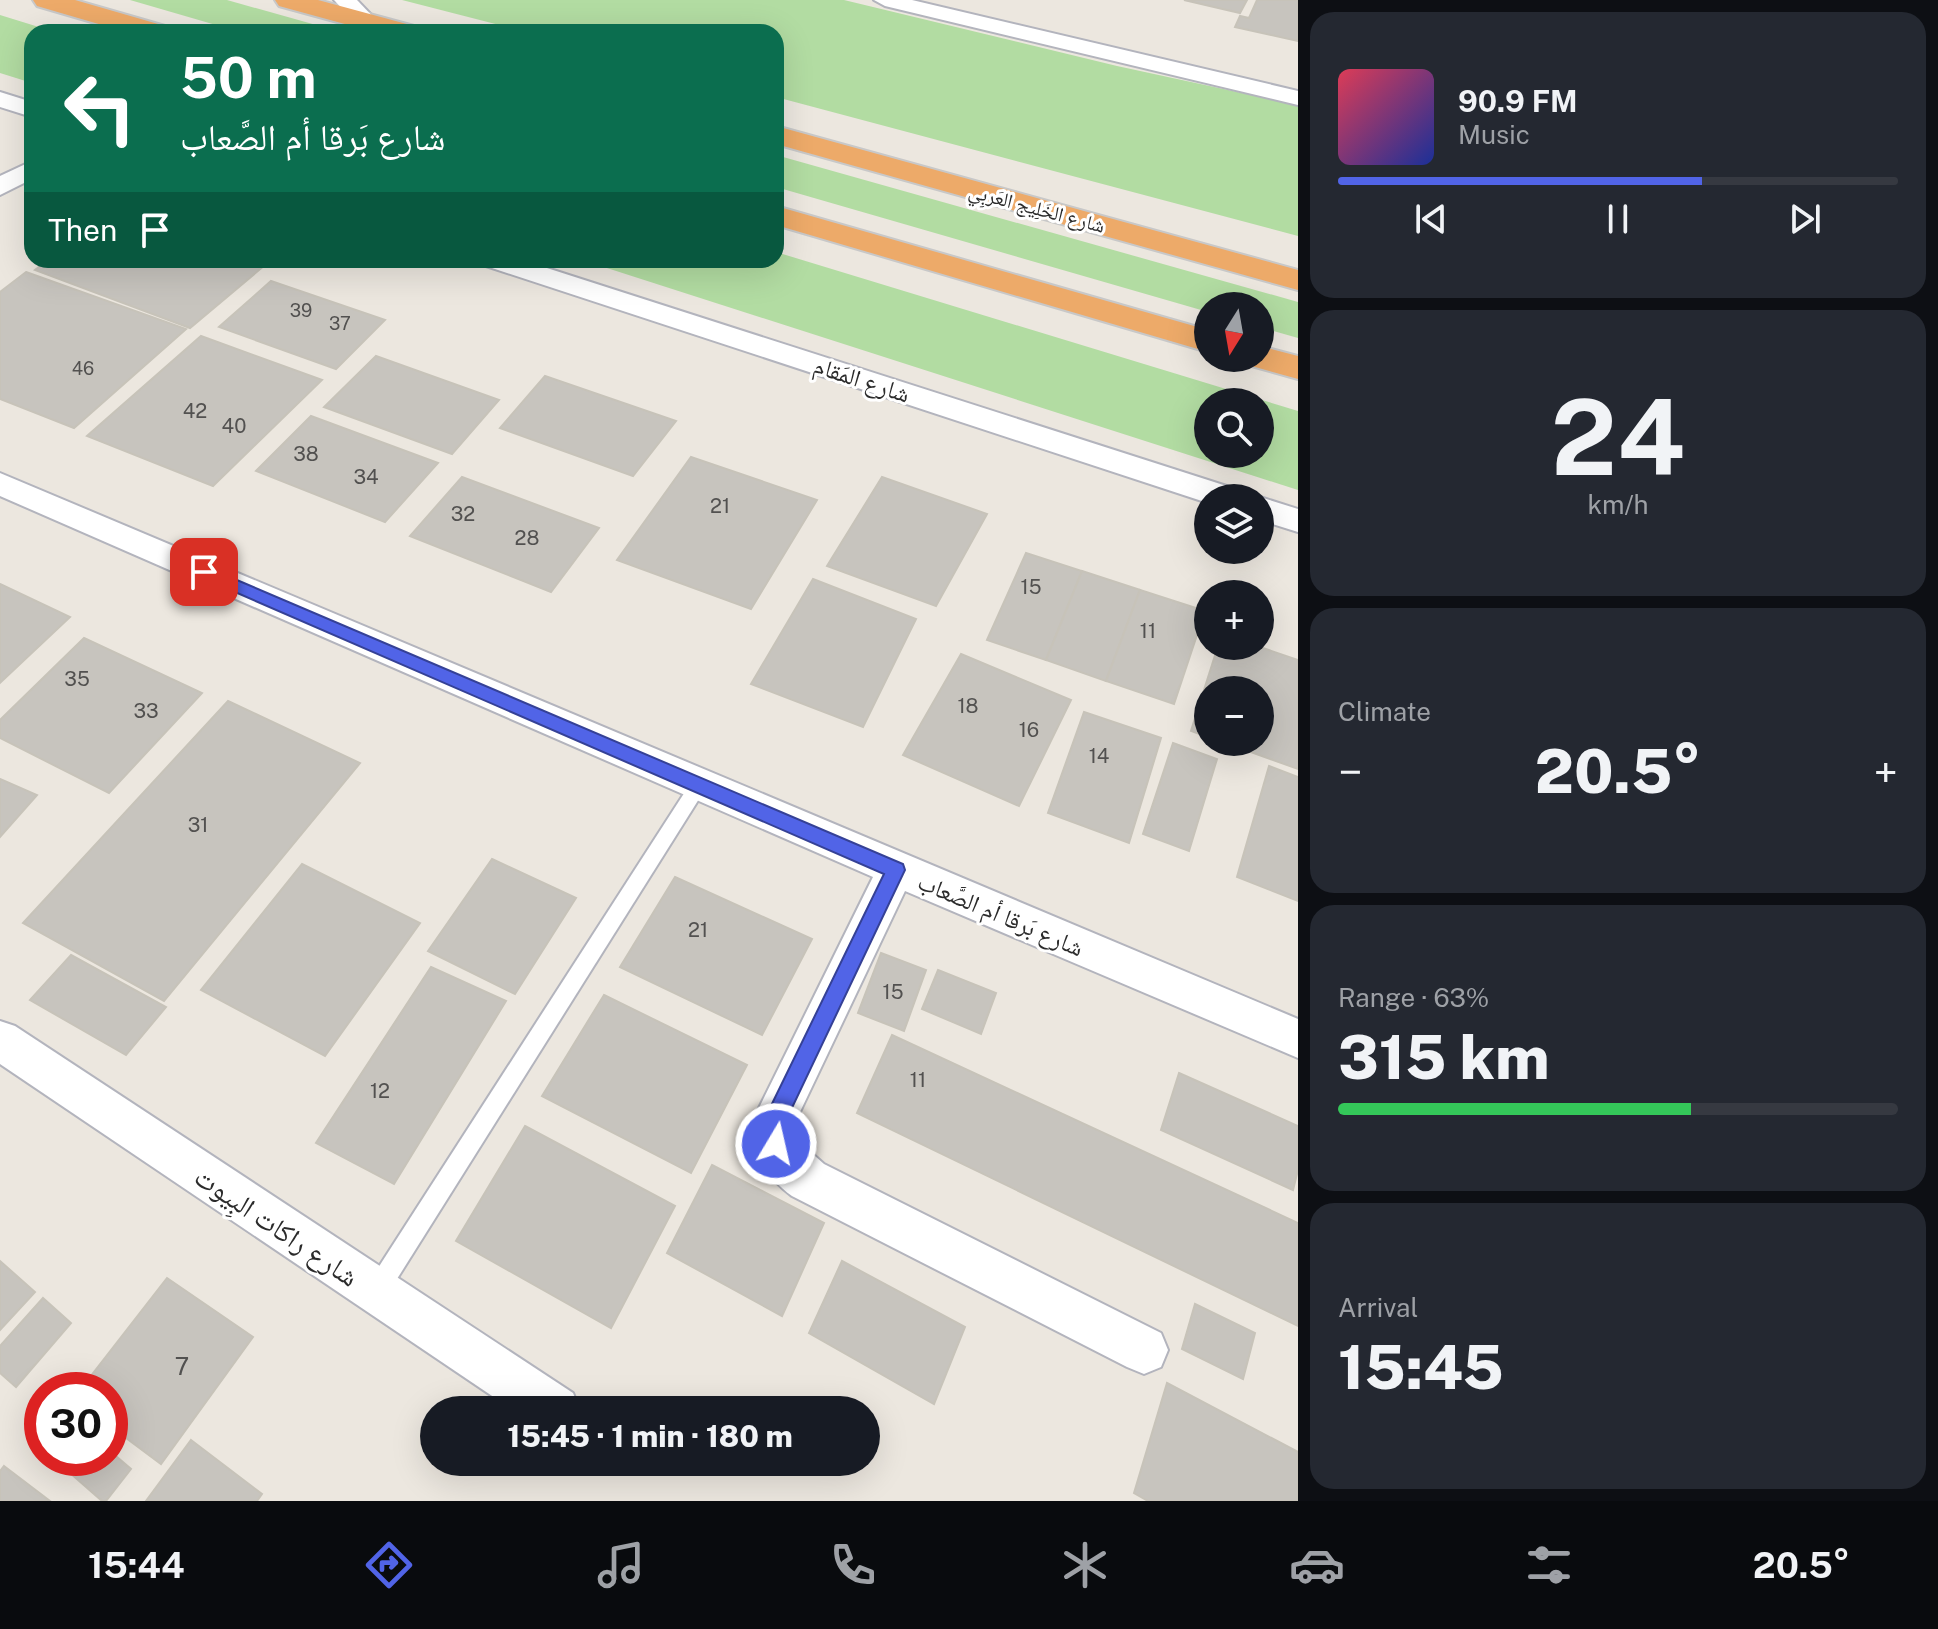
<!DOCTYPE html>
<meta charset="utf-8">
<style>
body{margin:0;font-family:"Public Sans","Noto Naskh Arabic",sans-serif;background:#242831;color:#f1f3f6;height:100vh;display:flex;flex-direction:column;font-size:30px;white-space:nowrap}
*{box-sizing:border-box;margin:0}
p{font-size:26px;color:#9ea1a6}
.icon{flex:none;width:44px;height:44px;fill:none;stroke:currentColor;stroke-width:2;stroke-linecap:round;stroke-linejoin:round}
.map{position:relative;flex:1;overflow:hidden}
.side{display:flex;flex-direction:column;gap:12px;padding:12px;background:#0d0f14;width:640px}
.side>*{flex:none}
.hud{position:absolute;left:24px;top:24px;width:760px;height:244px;border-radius:24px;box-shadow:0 8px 32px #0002;background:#0b6e4f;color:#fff;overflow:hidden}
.needle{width:52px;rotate:191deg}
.fabs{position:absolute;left:1194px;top:292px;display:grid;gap:16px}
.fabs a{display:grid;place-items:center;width:80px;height:80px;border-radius:50%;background:#171b24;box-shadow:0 8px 32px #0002;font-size:40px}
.speed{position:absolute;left:24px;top:1372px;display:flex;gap:16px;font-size:40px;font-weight:700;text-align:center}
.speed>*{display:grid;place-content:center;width:104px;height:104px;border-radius:50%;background:#171b24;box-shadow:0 8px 32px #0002;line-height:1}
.speed .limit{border:12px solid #d22;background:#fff;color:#111}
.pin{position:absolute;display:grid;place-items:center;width:68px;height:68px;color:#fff;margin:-34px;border-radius:16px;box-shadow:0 4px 12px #0006}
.me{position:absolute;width:88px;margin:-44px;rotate:9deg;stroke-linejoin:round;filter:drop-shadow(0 0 6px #0008)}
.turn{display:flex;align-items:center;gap:28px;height:168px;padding:0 24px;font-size:36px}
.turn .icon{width:104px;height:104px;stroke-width:2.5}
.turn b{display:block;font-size:56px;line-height:68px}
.then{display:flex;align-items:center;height:76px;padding:0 24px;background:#0003;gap:16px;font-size:30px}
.big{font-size:60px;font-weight:800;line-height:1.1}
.side .widget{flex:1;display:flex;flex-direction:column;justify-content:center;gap:12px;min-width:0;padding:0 28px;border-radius:24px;background:#242831}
.side .dial{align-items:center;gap:0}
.dial b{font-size:104px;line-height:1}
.song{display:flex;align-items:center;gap:24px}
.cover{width:96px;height:96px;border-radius:12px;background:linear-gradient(135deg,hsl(350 70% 55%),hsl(230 70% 35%))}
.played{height:8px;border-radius:4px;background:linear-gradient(90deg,#5164e7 65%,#363941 65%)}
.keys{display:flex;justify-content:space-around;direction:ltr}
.heat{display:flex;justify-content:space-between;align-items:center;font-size:44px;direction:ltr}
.charge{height:12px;border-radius:6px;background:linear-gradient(90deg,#34c759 63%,#363941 0)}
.trip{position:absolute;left:420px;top:1396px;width:460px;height:80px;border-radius:40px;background:#171b24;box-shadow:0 8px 32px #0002;font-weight:800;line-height:80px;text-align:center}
.tabs{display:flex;height:128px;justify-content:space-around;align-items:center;background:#090b0e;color:#9ea1a6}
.tabs .icon{width:56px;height:56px}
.tabs .current{color:#5164e7}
.tabs b{font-size:36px;color:#f1f3f6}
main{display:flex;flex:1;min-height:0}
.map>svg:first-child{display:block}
.green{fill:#b2dca2;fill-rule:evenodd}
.building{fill:#c7c4be;stroke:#c7c3b9;stroke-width:2}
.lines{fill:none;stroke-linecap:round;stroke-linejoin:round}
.lane-casing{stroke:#b3b4bd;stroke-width:4}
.street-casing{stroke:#b3b4bd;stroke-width:4}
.highway-casing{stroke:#c8c8c8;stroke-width:4}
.lane{fill:#fff;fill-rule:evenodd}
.street{fill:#fff;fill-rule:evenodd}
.highway{fill:#edaa69;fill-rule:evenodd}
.route{fill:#5164e7;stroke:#354196;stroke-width:2}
.labels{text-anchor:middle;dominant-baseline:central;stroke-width:6;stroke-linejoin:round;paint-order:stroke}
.far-number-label{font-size:18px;fill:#525150}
.far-street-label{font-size:20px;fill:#2b2b2b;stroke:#fff}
.number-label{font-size:20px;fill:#525150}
.street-label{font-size:24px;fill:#2b2b2b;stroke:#fff}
.near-number-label{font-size:24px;fill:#525150}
.near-street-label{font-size:28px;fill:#2b2b2b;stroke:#fff}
</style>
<main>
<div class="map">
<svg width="1298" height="1501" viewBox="0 0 1298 1501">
<rect width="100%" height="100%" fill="#ece7df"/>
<g class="green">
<polygon points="130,0 227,0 341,32 240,32"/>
<polygon points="402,0 844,0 1117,66 1298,105 1298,236 776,97 776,32 526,32"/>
<polygon points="0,15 55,32 32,32 32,83 0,73"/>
<polygon points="776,155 1298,302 1298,338 1260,327 1260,306 1208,306 1208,312 776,187"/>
<path d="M776 252 1298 411V490L582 260H776ZM1260 402V454H1208V402Z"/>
</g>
<g class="building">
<polygon points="1184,0 1247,0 1240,13"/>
<polygon points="1257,0 1298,0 1298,41 1235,27 1240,16 1249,18"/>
<polygon points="48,260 271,260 190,328 35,270"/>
<polygon points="26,272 186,329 74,428 0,399 0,292"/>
<polygon points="271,281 385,320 336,369 219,327"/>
<polygon points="201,336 322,380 213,486 87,436"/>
<polygon points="376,356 499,400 452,454 324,407"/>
<polygon points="545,376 676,421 633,476 500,428"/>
<polygon points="311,416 438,463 385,522 256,471"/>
<polygon points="691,457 817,500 751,609 617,560"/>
<polygon points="462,477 599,528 551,592 410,536"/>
<polygon points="882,477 987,514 936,606 827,566"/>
<polygon points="1026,553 1082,571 1046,660 987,640"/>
<polygon points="1082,571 1140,590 1106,681 1046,660"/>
<polygon points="813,579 916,619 863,727 751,684"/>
<polygon points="0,584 70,617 0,683"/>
<polygon points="1140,590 1205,611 1174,704 1106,681"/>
<polygon points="84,638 202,693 109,793 0,738 0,720"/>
<polygon points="1218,646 1257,646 1298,660 1298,769 1223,742 1260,742 1260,690 1208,690 1208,737 1191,731"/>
<polygon points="961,654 1071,700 1019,806 903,755"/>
<polygon points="228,701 360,763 164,1001 23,923"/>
<polygon points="1084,712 1161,738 1129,843 1048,813"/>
<polygon points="1173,743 1217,759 1189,851 1143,834"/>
<polygon points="1269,766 1298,777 1298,901 1237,877"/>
<polygon points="0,779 37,795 0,837"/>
<polygon points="492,859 576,898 515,994 428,951"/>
<polygon points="302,864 420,923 325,1056 201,990"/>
<polygon points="675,877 812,939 762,1035 620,967"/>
<polygon points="881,953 926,970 904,1031 858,1013"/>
<polygon points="71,955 166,1007 126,1055 30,1000"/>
<polygon points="431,967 506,1001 394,1184 316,1143"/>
<polygon points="938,970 996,993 981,1034 922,1009"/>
<polygon points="604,995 747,1065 691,1173 542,1096"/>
<polygon points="892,1035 1298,1223 1298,1326 857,1113"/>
<polygon points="1179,1073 1298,1126 1298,1170 1293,1190 1161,1130"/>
<polygon points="525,1126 675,1206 611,1328 456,1241"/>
<polygon points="712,1165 824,1223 782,1316 667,1253"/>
<polygon points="0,1261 35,1292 0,1330"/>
<polygon points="842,1261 965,1327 934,1404 809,1333"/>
<polygon points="167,1278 253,1337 161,1464 110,1426 110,1390 80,1390"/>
<polygon points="43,1298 71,1323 16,1387 0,1373 0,1346"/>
<polygon points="1195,1304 1255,1333 1243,1379 1182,1349"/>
<polygon points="1167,1383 1298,1452 1298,1501 1148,1501 1134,1493"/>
<polygon points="191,1440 262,1494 257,1501 146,1501"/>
<polygon points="110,1451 131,1469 106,1501 102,1501 53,1458 110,1458"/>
<polygon points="4,1466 50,1501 0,1501 0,1471"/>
</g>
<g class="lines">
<defs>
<polygon id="lane" points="698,778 704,781 707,786 704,791 385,1298 377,1302 369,1298 365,1290 369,1282 692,781"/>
<g id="street">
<polygon points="334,0 357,0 378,22 367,29 359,27"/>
<polygon points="874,0 912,0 1298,91 1298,105 885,6"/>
<polygon points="0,92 32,102 32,117 0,107"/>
<polygon points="32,161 32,179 0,195 0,176"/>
<polygon points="482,260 522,260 1239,490 1244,498 1208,498 1208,503 486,266"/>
<path d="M0 473 1298 1019V1058L905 891 799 1114 798 1141 824 1164 1161 1333 1168 1350 1161 1367 1144 1374 1127 1367 792 1196C764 1176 749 1146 757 1112L873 877 0 496Z"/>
<polygon points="1260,497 1298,509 1298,532 1260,520 1260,498 1256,498"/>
<polygon points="0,1021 15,1026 573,1393 580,1410 513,1410 0,1064"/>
</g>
<g id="highway">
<polygon points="33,0 75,0 165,26 169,32 126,32 37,6"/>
<polygon points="275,0 318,0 414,26 418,32 374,32 279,6"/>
<polygon points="776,126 1298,270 1298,290 776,144"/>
<polygon points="776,206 1208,330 1208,352 776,225"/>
<polygon points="1260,346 1298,356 1298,379 1248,365 1243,358 1260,358"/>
</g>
</defs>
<use href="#lane" class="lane-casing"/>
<use href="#street" class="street-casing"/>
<use href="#highway" class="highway-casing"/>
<use href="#lane" class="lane"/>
<use href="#street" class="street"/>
<use href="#highway" class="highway"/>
</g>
<path class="route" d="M204 566 903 864 905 870 789 1114 783 1151 776 1154 768 1151C762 1137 763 1126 768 1112L884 874 198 576 195 572Z"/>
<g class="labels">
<g class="far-number-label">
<text x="301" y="310">39</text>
<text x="340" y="323">37</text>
<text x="83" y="368">46</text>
</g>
<g class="far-street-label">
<text transform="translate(1037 208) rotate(15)">شارع الخَلِيج العَربِي</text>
</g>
<g class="number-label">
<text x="195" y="411">42</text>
<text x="234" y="426">40</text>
<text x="306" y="454">38</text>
<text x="366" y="477">34</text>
<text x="720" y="506">21</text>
<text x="463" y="514">32</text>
<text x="527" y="538">28</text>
<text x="1031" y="587">15</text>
<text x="1148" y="631">11</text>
<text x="77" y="679">35</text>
<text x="968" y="706">18</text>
<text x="146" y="711">33</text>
<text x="1029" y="730">16</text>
<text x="1099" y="756">14</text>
<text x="198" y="825">31</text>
<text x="698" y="930">21</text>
<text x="893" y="992">15</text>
<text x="918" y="1080">11</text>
<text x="380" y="1091">12</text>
</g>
<g class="street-label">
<text transform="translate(862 379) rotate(18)">شارع المَقام</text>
<text transform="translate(1001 914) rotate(23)">شارع بَرقا أم الصَّعاب</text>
</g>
<g class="near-number-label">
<text x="182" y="1366">7</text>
</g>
<g class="near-street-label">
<text transform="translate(277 1226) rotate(34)">شارع راكات البِيوت</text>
</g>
</g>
</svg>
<div class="fabs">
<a><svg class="needle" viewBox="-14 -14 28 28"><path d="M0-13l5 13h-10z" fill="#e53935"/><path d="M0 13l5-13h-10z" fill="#9ea1a6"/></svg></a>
<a><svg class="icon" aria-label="search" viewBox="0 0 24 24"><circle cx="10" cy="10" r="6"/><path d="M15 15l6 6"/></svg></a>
<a><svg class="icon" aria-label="layers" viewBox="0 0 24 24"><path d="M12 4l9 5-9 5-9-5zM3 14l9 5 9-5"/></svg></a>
<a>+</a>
<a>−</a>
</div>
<div class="speed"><div class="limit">30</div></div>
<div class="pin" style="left:204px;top:572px;background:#d93025"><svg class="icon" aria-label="arrive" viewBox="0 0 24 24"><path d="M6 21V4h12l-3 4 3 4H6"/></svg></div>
<svg class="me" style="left:776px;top:1144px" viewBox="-20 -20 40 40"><circle r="17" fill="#5164e7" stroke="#fff" stroke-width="3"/><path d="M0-11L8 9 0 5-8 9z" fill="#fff"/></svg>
<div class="trip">15:45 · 1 min · 180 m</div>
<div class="hud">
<div class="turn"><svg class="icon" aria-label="left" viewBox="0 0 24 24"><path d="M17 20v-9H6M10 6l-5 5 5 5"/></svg><div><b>50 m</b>شارع بَرقا أم الصَّعاب</div></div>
<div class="then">Then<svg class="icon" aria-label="arrive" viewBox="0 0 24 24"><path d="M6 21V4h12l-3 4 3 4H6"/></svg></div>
</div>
</div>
<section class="side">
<div class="widget">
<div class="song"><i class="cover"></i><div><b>90.9 FM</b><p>Music</p></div></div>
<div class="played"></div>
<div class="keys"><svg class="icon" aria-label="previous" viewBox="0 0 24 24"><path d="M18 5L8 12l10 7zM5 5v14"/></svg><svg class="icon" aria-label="pause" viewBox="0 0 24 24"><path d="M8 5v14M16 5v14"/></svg><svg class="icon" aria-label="next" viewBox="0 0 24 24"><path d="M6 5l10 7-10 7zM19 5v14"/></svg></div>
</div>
<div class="widget dial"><b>24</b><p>km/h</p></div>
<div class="widget"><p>Climate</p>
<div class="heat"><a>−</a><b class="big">20.5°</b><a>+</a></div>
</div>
<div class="widget"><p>Range · 63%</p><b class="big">315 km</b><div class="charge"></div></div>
<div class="widget"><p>Arrival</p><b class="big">15:45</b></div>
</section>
</main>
<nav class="tabs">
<b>15:44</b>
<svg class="icon current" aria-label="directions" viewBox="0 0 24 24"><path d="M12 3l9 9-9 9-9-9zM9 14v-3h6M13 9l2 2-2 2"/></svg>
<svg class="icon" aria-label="music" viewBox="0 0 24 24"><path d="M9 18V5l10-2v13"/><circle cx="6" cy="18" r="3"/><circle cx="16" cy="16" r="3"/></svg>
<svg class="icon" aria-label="phone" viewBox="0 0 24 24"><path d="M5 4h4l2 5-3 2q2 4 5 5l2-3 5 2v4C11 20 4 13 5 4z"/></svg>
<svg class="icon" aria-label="climate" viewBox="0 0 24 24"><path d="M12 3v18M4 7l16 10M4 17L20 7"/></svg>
<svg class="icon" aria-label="car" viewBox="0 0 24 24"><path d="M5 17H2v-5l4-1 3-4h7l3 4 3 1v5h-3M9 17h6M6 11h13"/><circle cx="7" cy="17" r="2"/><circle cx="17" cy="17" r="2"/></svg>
<svg class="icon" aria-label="filters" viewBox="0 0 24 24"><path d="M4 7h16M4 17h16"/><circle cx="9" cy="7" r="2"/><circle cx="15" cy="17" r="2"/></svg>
<b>20.5°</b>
</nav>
